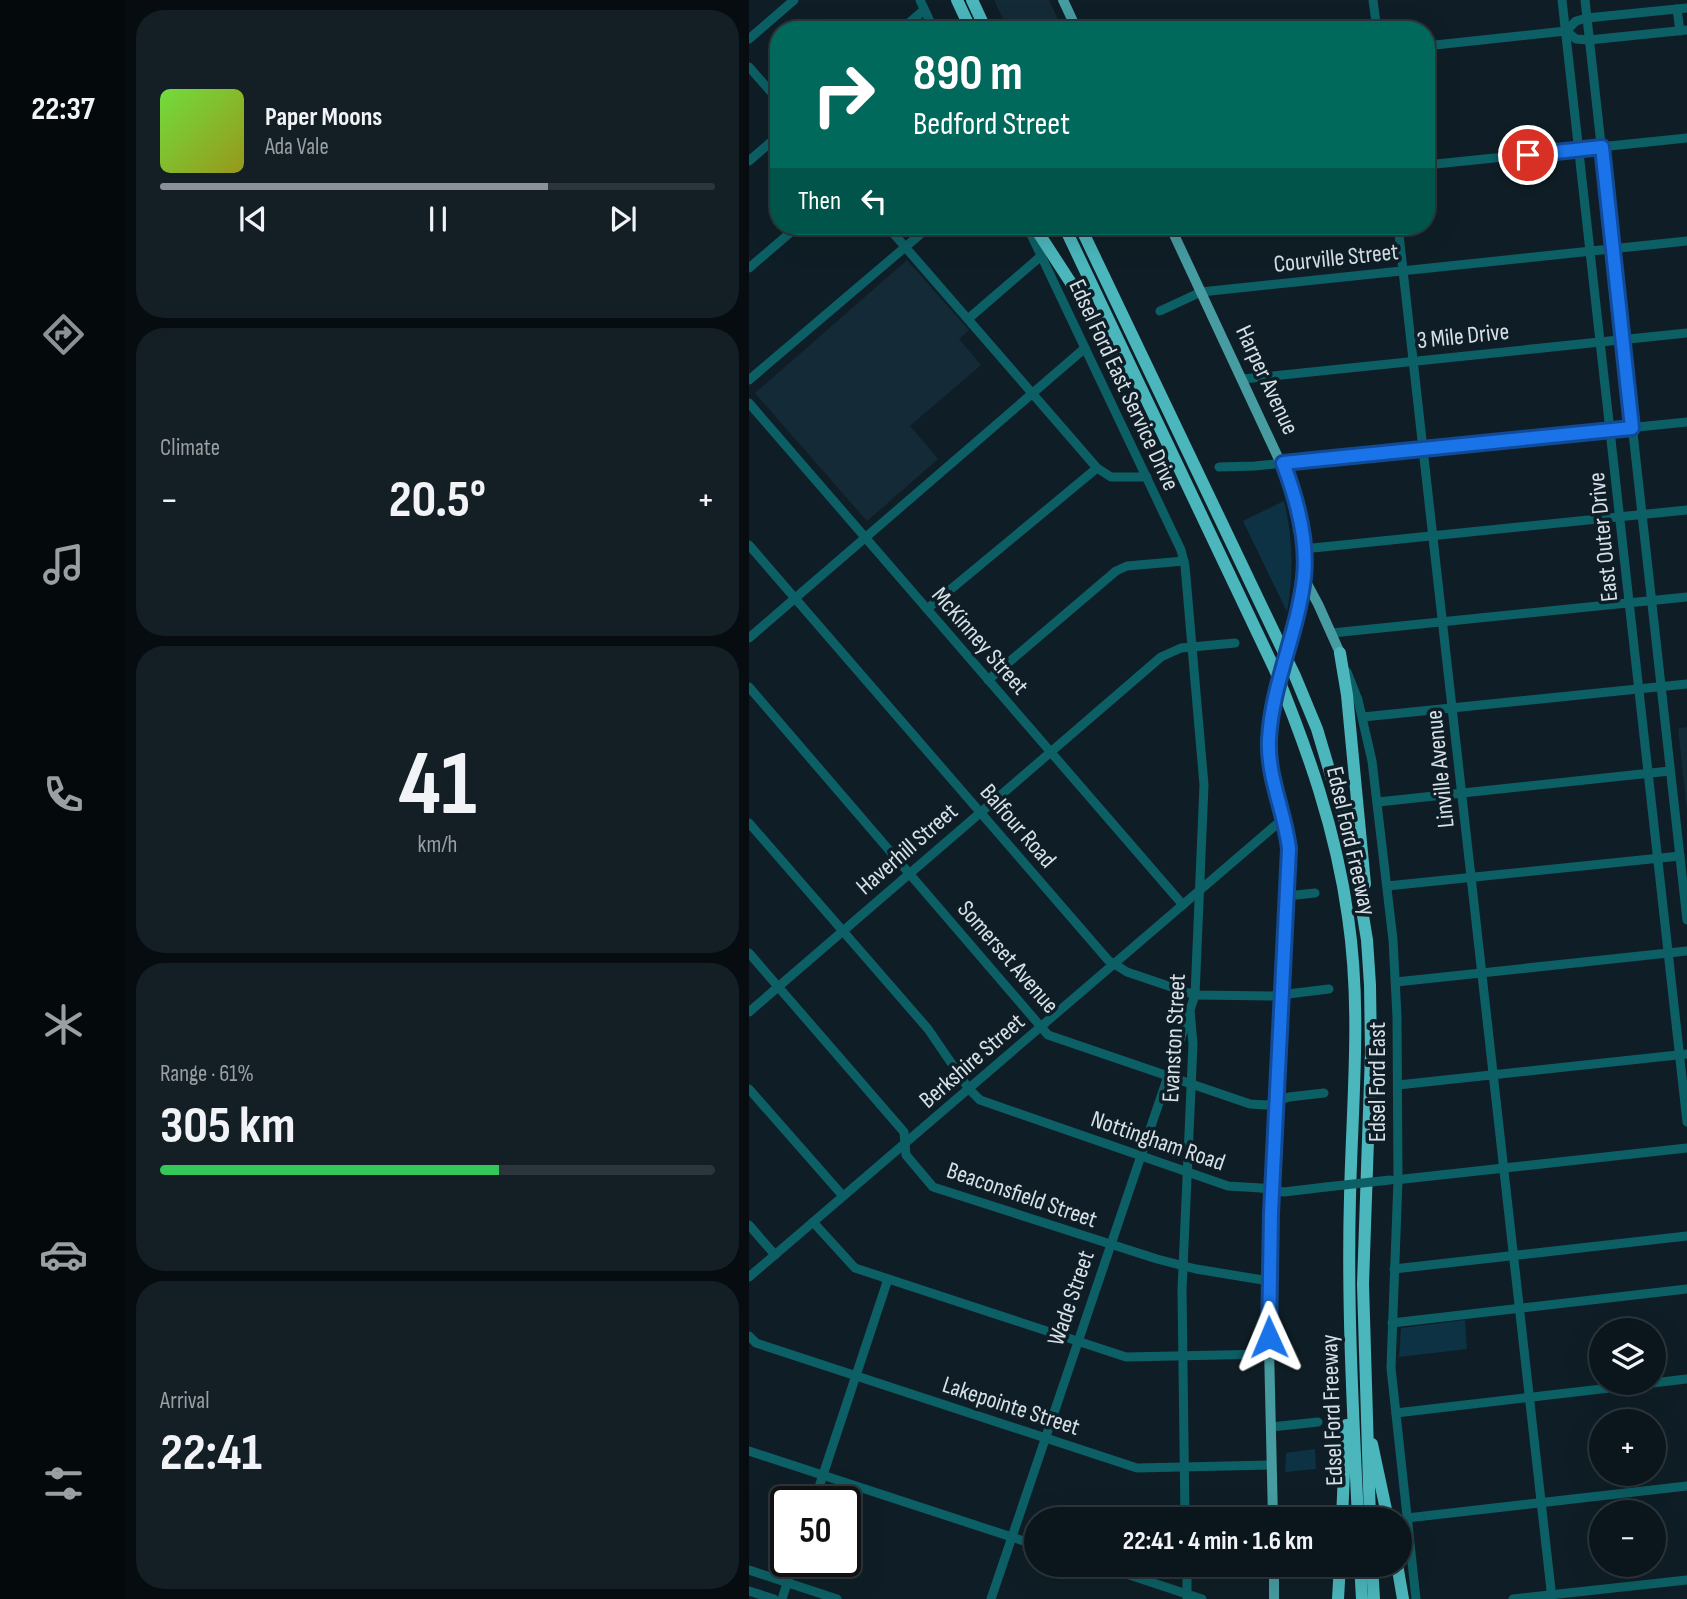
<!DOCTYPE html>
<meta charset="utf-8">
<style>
body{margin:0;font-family:"Sofia Sans Condensed",sans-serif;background:#141f25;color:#f1f3f6;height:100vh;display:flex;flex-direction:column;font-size:26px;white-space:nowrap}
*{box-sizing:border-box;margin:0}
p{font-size:23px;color:#9a9fa3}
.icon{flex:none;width:38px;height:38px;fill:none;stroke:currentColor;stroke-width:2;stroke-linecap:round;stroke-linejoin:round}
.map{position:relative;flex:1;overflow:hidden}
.panel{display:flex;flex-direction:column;gap:10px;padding:10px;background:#060c0f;width:623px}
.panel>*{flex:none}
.guide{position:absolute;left:21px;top:21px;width:665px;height:214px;border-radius:28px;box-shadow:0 7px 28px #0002,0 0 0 2px #2b353b;background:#00695c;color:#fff;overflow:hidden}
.fabs{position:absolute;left:840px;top:1318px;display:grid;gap:14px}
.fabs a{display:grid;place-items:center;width:77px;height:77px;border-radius:50%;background:#0b161c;box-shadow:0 7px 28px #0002,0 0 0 2px #2b353b;font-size:35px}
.speed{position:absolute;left:21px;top:1486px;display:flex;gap:14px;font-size:35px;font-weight:700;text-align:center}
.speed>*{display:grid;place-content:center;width:91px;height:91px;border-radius:50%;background:#0b161c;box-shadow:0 7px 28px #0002,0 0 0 2px #2b353b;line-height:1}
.speed .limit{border:4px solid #111;border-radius:10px;background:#fff;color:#111}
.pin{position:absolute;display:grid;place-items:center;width:60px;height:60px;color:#fff;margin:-30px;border:4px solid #fff;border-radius:50%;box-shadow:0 2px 7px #0007}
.me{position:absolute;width:77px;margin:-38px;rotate:359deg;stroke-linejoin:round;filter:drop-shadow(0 0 5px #0008)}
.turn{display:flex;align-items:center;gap:24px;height:147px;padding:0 28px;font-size:32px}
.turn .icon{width:91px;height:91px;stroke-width:2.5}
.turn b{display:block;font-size:49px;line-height:60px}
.then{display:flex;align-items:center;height:66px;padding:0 28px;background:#0003;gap:14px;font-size:26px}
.big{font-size:52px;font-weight:700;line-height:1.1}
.panel .widget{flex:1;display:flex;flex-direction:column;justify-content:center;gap:10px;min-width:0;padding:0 24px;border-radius:28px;background:#141f25}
.panel .dial{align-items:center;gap:0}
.dial b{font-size:91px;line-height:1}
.song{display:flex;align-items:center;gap:21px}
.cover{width:84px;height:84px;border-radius:10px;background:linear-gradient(135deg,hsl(100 70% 55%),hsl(60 70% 35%))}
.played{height:7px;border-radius:4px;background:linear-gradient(90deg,#8c9099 70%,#2b353b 70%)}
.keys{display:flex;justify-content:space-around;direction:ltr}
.heat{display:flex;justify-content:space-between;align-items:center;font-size:38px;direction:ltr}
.charge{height:10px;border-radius:5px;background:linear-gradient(90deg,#34c759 61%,#2b353b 0)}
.trip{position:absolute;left:275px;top:1507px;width:388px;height:70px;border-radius:35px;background:#0b161c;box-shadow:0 7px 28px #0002,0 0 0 2px #2b353b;font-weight:700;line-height:70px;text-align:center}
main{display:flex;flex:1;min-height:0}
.menu{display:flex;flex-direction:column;width:126px;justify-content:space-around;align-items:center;background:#04090b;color:#9a9fa3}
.menu .icon{width:49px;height:49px}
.menu .current{color:#8c9099}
.menu b{font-size:32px;color:#f1f3f6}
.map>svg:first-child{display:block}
.built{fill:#142a36}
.green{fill:#0d3244}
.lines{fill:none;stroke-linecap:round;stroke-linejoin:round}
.minor{stroke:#0c6065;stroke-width:9}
.major{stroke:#469ca1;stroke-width:10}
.highway{stroke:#4bb6bc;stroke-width:12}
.minor-bridge{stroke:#0c6065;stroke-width:9}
.major-bridge{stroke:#469ca1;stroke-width:10}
.route-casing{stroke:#114b97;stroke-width:18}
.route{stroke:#1a73e8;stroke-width:12}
.labels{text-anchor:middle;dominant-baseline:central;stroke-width:7;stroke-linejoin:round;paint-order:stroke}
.street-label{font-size:24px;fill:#d7e0e6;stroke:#0f1e26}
</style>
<main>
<nav class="menu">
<b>22:37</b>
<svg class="icon current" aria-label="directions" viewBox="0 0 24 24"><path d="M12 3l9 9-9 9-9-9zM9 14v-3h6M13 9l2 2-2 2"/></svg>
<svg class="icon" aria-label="music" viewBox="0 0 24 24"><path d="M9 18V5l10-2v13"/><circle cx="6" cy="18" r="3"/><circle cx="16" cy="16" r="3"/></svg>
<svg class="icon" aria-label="phone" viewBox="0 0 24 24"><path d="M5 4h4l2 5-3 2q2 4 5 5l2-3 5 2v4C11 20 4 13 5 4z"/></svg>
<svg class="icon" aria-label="climate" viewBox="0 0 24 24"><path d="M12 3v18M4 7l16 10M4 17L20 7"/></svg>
<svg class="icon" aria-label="car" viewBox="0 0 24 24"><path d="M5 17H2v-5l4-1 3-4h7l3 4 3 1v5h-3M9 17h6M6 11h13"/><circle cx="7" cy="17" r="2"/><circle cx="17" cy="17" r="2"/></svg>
<svg class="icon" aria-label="filters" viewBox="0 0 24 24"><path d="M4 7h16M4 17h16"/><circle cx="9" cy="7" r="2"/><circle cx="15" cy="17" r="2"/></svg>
</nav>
<section class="panel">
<div class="widget">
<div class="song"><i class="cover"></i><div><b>Paper Moons</b><p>Ada Vale</p></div></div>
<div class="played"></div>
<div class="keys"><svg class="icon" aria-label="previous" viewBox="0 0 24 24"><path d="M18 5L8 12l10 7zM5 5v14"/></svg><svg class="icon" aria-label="pause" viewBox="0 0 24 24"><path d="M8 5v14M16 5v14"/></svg><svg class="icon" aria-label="next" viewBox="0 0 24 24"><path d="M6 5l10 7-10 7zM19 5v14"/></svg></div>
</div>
<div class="widget"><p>Climate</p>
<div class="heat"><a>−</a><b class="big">20.5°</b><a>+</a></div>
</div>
<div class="widget dial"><b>41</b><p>km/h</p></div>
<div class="widget"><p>Range · 61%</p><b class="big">305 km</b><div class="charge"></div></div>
<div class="widget"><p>Arrival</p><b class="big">22:41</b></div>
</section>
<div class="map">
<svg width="938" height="1599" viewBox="0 0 938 1599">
<rect width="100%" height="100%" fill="#0f1e26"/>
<g class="built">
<polygon points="245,0 300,0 314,30 259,30"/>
<polygon points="158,260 220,330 210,339 232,365 161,426 189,459 118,521 6,393"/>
<polygon points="938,727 938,811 929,728"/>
</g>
<g class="green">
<path d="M535 501C544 538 545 574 538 612L494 521Z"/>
<polygon points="716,1320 718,1349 650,1357 652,1328"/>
<polygon points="566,1449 567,1469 536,1472 537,1453"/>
</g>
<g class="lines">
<g class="minor">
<polyline points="171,0 185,30"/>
<polyline points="624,0 628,30"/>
<polyline points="813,0 938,1122"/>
<polyline points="836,0 938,920"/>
<polyline points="928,9 931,31"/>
<polyline points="152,30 175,10"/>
<polyline points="316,30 326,25"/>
<polyline points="817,31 827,21 838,18 938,8"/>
<polyline points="0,39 45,0"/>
<polyline points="677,46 817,31 827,39 840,40 938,30"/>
<polyline points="0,67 30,101"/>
<polyline points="0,161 30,135"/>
<polyline points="677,165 938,138"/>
<polyline points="138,226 348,468 362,477 398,477"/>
<polyline points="278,226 432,550 436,566 455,785 446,995 441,1010 444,1044 433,1290 436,1519"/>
<polyline points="649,226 803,1599"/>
<polyline points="0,268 49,226"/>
<polyline points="411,311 452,292 938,241"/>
<polyline points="219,319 292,256"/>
<polyline points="494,379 938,333"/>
<polyline points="0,380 181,226"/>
<polyline points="0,403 434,905"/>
<polyline points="470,467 506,466 938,422"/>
<polyline points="0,545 359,960 378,972 446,995 522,996 580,989"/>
<polyline points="554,549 938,510"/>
<polyline points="178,609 348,468"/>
<polyline points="583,633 938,597"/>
<polyline points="0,638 336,348"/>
<polyline points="598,672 609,700 623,761 644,940 648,1017 649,1180 642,1368 667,1599"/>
<polyline points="239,680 367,571 378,566 435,561"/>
<polyline points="0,687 299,1035 501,1104 517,1105 540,1097 575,1093"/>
<polyline points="614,717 938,684"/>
<polyline points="629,802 921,771"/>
<polyline points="0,823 179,1029 220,1089 231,1100 479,1186 512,1188 535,1192 577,1187"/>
<polyline points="638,886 931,856"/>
<polyline points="538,896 566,893"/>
<polyline points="0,953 155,1132 157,1155 184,1187 408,1259 447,1269 520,1281"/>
<polyline points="647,982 938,951"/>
<polyline points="0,1012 412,657 432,648 486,643"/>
<polyline points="649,1085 938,1054"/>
<polyline points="0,1089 94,1196"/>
<polyline points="646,1180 938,1148"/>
<polyline points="64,1222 106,1268 377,1357 520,1354"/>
<polyline points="0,1225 26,1255"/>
<polyline points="645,1269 938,1236"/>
<polyline points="0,1277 535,818"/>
<polyline points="643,1323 938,1289"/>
<polyline points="0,1336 7,1343 388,1468 522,1465"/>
<polyline points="647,1413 938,1379"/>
<polyline points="522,1427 569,1422"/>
<polyline points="0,1451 287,1545"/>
<polyline points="65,1502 139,1279"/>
<polyline points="658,1518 938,1486"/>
<polyline points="347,1564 453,1599"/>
<polyline points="438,1564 438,1598"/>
<polyline points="0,1570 88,1599"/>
<polyline points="0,1591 25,1599"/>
<polyline points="33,1599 45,1561"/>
<polyline points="242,1599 440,1014"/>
<polyline points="764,1599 938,1580"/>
</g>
<g class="major">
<polyline points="314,0 328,30"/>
<polyline points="421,226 541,483 551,522 555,576 543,632"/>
<polyline points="555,578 569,604 591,653"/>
<polyline points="524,1519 519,1305 540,849 520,752 526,701"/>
<polyline points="525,1564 525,1599"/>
</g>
<g class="highway">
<polyline points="208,0 222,30"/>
<polyline points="223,0 237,30"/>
<polyline points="285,226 357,337 378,377"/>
<path d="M315 226 526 670C559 751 587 830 599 917 613 1011 603 1103 601 1197 598 1304 604 1412 609 1519"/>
<polyline points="331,226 546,676 568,729 602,843 618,940 621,985 622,1053 614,1284 621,1519"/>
<polyline points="591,653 598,695 616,884"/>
<polyline points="623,1444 639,1519"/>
<polyline points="593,1519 597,1425"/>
<polyline points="611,1564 613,1599"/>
<polyline points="623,1564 625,1599"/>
<polyline points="648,1564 654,1599"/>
<polyline points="589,1599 591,1564"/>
</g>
<polyline class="minor-bridge" points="577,1187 641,1180"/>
<polyline class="major-bridge" points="526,701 543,632"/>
</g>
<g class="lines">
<defs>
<path id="route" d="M520 1337 522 1213 540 849C536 812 518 777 520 739 523 684 549 632 555 577 559 540 547 497 534 463L883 428 853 147 779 155"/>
</defs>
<use href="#route" class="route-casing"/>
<use href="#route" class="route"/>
</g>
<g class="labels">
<g class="street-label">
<text transform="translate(587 258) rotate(-6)">Courville Street</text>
<text transform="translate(714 336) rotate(-6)">3 Mile Drive</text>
<text transform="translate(518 380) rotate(65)">Harper Avenue</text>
<text transform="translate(375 385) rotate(65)">Edsel Ford East Service Drive</text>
<text transform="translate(854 537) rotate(-96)">East Outer Drive</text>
<text transform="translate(231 641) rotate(49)">McKinney Street</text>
<text transform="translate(691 769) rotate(-96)">Linville Avenue</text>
<text transform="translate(269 826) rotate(49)">Balfour Road</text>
<text transform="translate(602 841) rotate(77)">Edsel Ford Freeway</text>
<text transform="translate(158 849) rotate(-41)">Haverhill Street</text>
<text transform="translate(259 957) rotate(49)">Somerset Avenue</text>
<text transform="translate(425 1038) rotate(-87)">Evanston Street</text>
<text transform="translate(223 1061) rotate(-41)">Berkshire Street</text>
<text transform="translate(628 1082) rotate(-90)">Edsel Ford East</text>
<text transform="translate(409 1141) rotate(19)">Nottingham Road</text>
<text transform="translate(273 1195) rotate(19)">Beaconsfield Street</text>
<text transform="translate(322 1298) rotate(-71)">Wade Street</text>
<text transform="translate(262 1406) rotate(18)">Lakepointe Street</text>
<text transform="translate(583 1410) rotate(-92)">Edsel Ford Freeway</text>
</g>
</g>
</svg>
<div class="fabs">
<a><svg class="icon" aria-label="layers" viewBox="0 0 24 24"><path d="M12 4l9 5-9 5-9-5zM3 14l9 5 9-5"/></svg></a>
<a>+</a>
<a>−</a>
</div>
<div class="speed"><div class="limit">50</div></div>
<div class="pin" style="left:779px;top:155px;background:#d93025"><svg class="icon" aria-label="arrive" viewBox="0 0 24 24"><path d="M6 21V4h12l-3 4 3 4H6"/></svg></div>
<svg class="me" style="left:520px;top:1337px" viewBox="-20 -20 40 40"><path d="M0-17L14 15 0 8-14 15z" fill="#1a73e8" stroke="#fff" stroke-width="4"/></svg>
<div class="trip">22:41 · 4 min · 1.6 km</div>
<div class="guide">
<div class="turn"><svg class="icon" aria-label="right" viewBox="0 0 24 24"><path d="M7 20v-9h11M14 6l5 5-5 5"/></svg><div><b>890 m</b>Bedford Street</div></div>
<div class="then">Then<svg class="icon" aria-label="left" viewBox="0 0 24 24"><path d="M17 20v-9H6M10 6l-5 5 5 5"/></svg></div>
</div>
</div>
</main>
